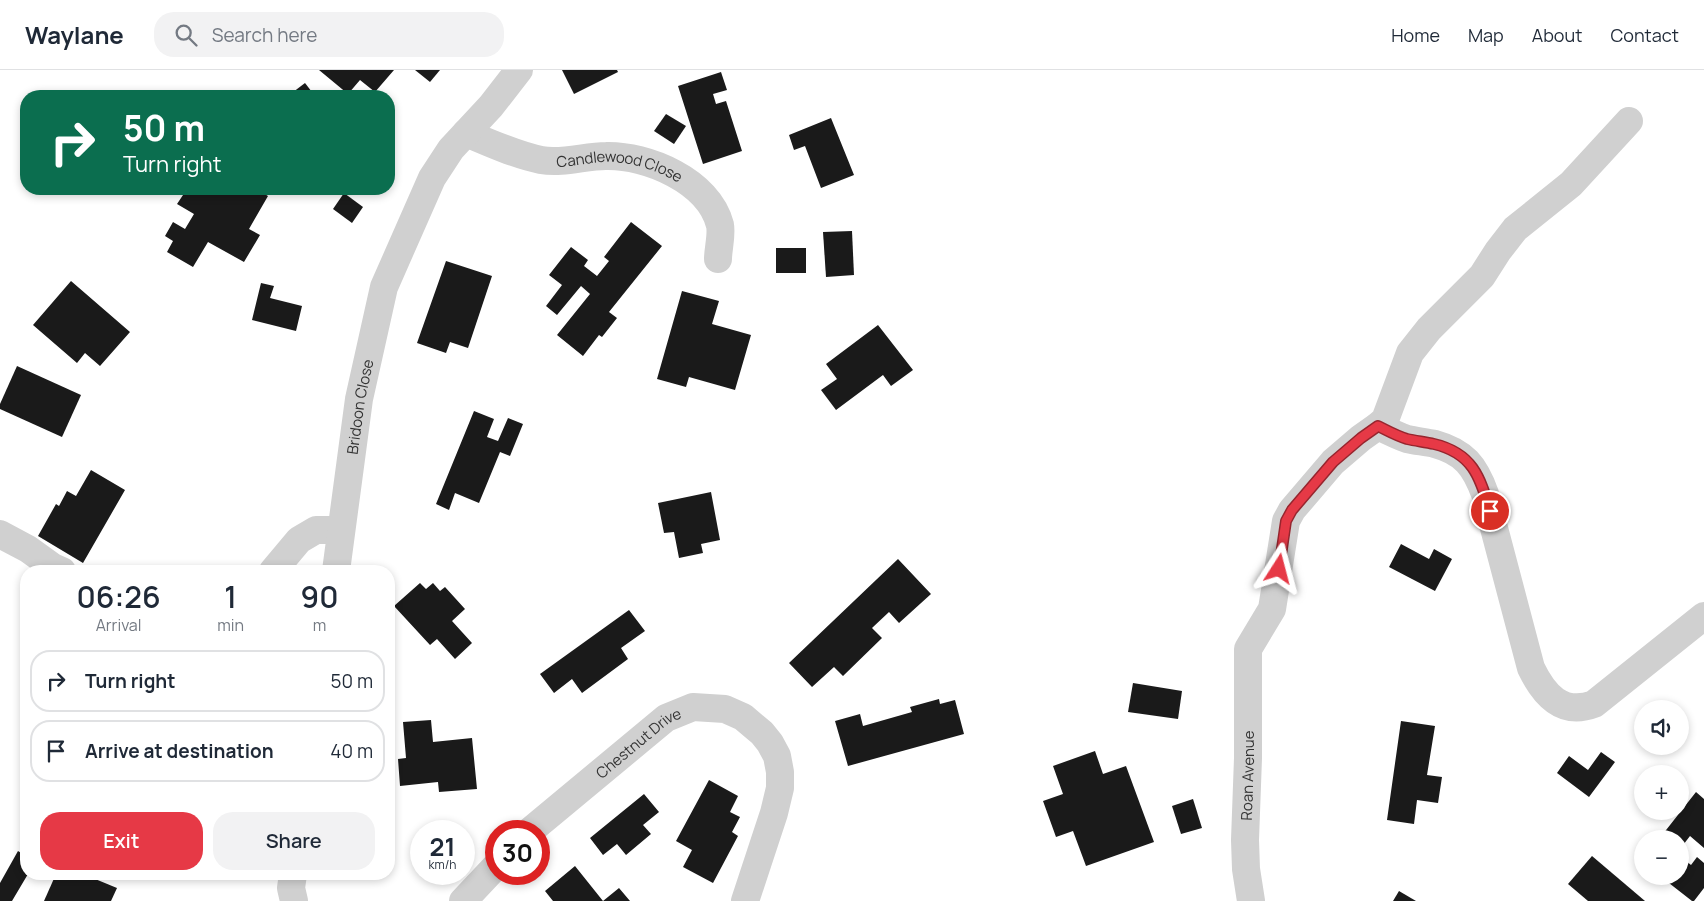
<!DOCTYPE html>
<meta charset="utf-8">
<style>
body{margin:0;font-family:Manrope,sans-serif;background:#f2f2f3;color:#1f2937;height:100vh;display:flex;flex-direction:column;font-size:19px;white-space:nowrap}
*{box-sizing:border-box;margin:0}
p{font-size:16px;color:#747a83}
.icon{flex:none;width:28px;height:28px;fill:none;stroke:currentColor;stroke-width:2;stroke-linecap:round;stroke-linejoin:round}
.map{position:relative;flex:1;overflow:hidden}
.drawer{position:absolute;left:20px;top:495px;width:375px;height:315px;display:flex;flex-direction:column;background:#fff;border-radius:20px;box-shadow:0 2px 8px #0003}
.drawer>*{flex:none}
.hud{position:absolute;left:20px;top:20px;width:375px;height:105px;border-radius:20px;box-shadow:0 2px 8px #0003;background:#0b6e4f;color:#fff;overflow:hidden}
.tools{position:absolute;left:1634px;top:630px;display:grid;gap:10px}
.tools a{display:grid;place-items:center;width:55px;height:55px;border-radius:50%;background:#fff;box-shadow:0 2px 8px #0003;font-size:25px}
.speed{position:absolute;left:410px;top:750px;display:flex;gap:10px;font-size:25px;font-weight:700;text-align:center}
.speed>*{display:grid;place-content:center;width:65px;height:65px;border-radius:50%;background:#fff;box-shadow:0 2px 8px #0003;line-height:1}
.speed small{font-size:12px;font-weight:400}
.speed .limit{border:8px solid #d22;background:#fff;color:#111}
.pin{position:absolute;display:grid;place-items:center;width:42px;height:42px;color:#fff;margin:-21px;border:2px solid #fff;border-radius:50%;box-shadow:0 1px 5px #0007}
.me{position:absolute;width:55px;margin:-28px;rotate:9deg;stroke-linejoin:round;filter:drop-shadow(0 0 4px #0008)}
.turn{display:flex;align-items:center;gap:18px;height:105px;padding:0 20px;font-size:22px}
.turn .icon{width:65px;height:65px;stroke-width:2.5}
.turn b{display:block;font-size:35px;line-height:42px}
.eta{display:flex;justify-content:space-evenly;align-items:center;height:85px;text-align:center}
.eta b{font-size:30px;font-weight:600;line-height:35px}
.button{display:flex;gap:10px;margin-top:auto;padding:10px 20px}
.button a{flex:1;height:58px;border-radius:20px;background:#e63946;color:#fff;font-size:20px;font-weight:600;line-height:58px;text-align:center}
.button a+a{background:#f2f2f3;color:#1f2937}
ul{padding:0;list-style:none}
li{display:flex;align-items:center;gap:15px;height:62px;margin:0 10px 8px;padding:0 10px;border:2px solid #e0e1e3;border-radius:20px}
li div{flex:1}
li b{display:block;font-size:19px}
li em{font-style:normal}
header{display:flex;align-items:center;gap:30px;box-sizing:border-box;height:70px;padding:0 25px;background:#fff;border-bottom:1px solid #e0e1e3}
header strong{font-size:24px}
nav{display:flex;gap:28px;margin-inline-start:auto;font-size:18px}
.search{width:350px;height:45px;background:#f2f2f3;display:flex;align-items:center;gap:12px;box-sizing:border-box;padding:0 18px;border-radius:20px;color:#747a83;font-size:19px}
.map>svg:first-child{display:block}
</style>
<header>
<strong>Waylane</strong>
<div class="search"><svg class="icon" aria-label="search" viewBox="0 0 24 24"><circle cx="10" cy="10" r="6"/><path d="M15 15l6 6"/></svg>Search here</div>
<nav><a>Home</a><a>Map</a><a>About</a><a>Contact</a></nav>
</header>
<div class="map">
<svg width="1704" height="831" viewBox="0 0 1704 831">
<rect width="100%" height="100%" fill="#fff"/>
<g fill="#1a1a1a">
<polygon points="319,0 394,0 375,22 360,10 348,24"/>
<polygon points="415,0 440,0 430,12"/>
<polygon points="562,0 617,0 618,2 574,24"/>
<polygon points="721,2 727,20 713,24 716,34 726,31 742,81 703,94 678,16"/>
<polygon points="305,13 315,26 288,26"/>
<polygon points="666,44 686,56 674,74 654,61"/>
<polygon points="831,48 854,105 821,118 805,76 794,80 789,65"/>
<polygon points="187,119 226,119 229,121 231,119 256,119 268,126 249,159 260,165 244,192 208,172 193,197 167,182 173,171 165,166 173,152 185,159 194,144 177,134"/>
<polygon points="344,123 363,137 352,153 333,139"/>
<polygon points="631,152 662,176 609,242 617,248 602,267 599,265 583,286 557,265 590,224 581,216 557,245 546,236 562,215 549,205 571,177 588,190 584,196 597,206 609,191 604,187"/>
<polygon points="852,161 854,205 826,207 823,162"/>
<rect x="776" y="178" width="30" height="25"/>
<polygon points="446,191 492,206 468,278 450,272 446,283 417,273"/>
<polygon points="71,211 130,262 100,296 85,283 77,293 33,255"/>
<polygon points="261,213 274,216 270,228 302,236 296,261 252,250"/>
<polygon points="682,221 719,231 712,254 751,265 735,320 689,307 686,317 657,309"/>
<polygon points="878,255 913,300 891,316 883,305 836,340 821,320 837,309 826,294"/>
<polygon points="17,296 81,325 62,367 0,339 0,334"/>
<polygon points="474,341 494,349 487,367 498,371 508,348 523,354 510,386 500,382 479,433 455,423 449,440 436,434"/>
<polygon points="91,400 125,420 83,493 38,466 56,434 59,436 67,421 76,426"/>
<polygon points="711,422 720,470 701,474 703,483 679,488 674,462 664,463 658,433"/>
<polygon points="1401,474 1429,489 1434,479 1452,489 1435,521 1389,497"/>
<polygon points="898,489 931,524 899,553 889,542 872,558 882,568 843,606 834,597 812,617 789,593"/>
<polygon points="420,513 426,519 433,513 440,521 445,517 465,539 452,551 472,573 455,589 437,569 430,575 394,536"/>
<polygon points="629,540 645,561 621,578 628,589 582,623 572,609 554,623 540,604"/>
<polygon points="1133,613 1182,621 1178,649 1128,642"/>
<polygon points="939,629 940,634 955,630 964,664 848,696 835,651 860,644 863,656 912,642 910,637"/>
<polygon points="431,650 433,672 472,668 477,719 439,722 438,712 400,716 398,689 406,688 403,652"/>
<polygon points="1401,651 1435,656 1427,705 1442,707 1438,733 1417,730 1414,754 1387,750"/>
<polygon points="1095,681 1103,704 1126,696 1154,772 1086,796 1073,761 1056,767 1043,731 1063,724 1053,696"/>
<polygon points="1601,682 1615,692 1589,727 1557,703 1569,686 1588,700"/>
<polygon points="709,710 738,726 730,742 740,747 732,762 738,766 713,813 683,797 692,780 676,771"/>
<polygon points="1696,722 1704,729 1704,778 1690,766 1680,779 1680,769 1659,769"/>
<polygon points="644,724 659,742 643,755 651,764 626,785 617,774 603,785 590,768"/>
<polygon points="1193,729 1202,758 1181,764 1172,736"/>
<polygon points="18,781 26,786 26,804 28,804 12,831 0,831 0,813"/>
<polygon points="1592,786 1645,831 1588,831 1568,814"/>
<polygon points="1680,786 1691,795 1697,787 1704,793 1704,818 1694,831 1692,831 1660,806 1680,806"/>
<polygon points="575,796 603,831 619,818 630,831 553,831 545,821"/>
<polygon points="56,804 83,804 117,818 111,831 44,831"/>
<polygon points="1399,821 1416,831 1393,831"/>
</g>
<g fill="none" stroke-linecap="round" stroke-linejoin="round">
<g stroke="#d0d0d0" stroke-width="28">
<path id="s1" d="M466,63C490,73 516,85 541,90C563,94 585,86 606,86C647,85 709,111 720,155C722,165 718,179 718,189"/>
<path d="M1378,356C1388,361 1398,366 1407,369C1416,371 1426,372 1435,374C1464,382 1475,396 1485,424L1531,598C1544,625 1562,646 1594,634L1704,546"/>
<polyline points="0,464 28,479 53,497 62,501"/>
<polyline points="273,501 299,470 316,460 341,460"/>
<path id="s2" d="M336,501L359,329L384,217L432,108L451,79L491,36L519,0"/>
<path id="s3" d="M530,761L666,648L693,637L725,639L743,647L762,663L770,673L777,686L780,702V718L774,743L745,831"/>
<polyline points="293,804 291,818 294,831"/>
<polyline points="463,831 496,796"/>
<path id="s4" d="M1251,831L1246,799L1245,770L1248,688V579L1272,539L1286,451L1292,440L1333,392L1361,368L1378,356L1385,350L1410,283L1429,259L1482,206L1498,181L1515,159L1571,114L1629,51"/>
</g>
</g>
<g fill="none" stroke-linecap="round" stroke-linejoin="round">
<defs>
<path id="route" d="M1279,499L1286,451L1292,440L1333,392L1361,368L1378,356C1388,361 1397,366 1407,369C1416,371 1425,372 1434,374C1472,383 1480,406 1490,441"/>
</defs>
<use href="#route" stroke="#96252e" stroke-width="12"/>
<use href="#route" stroke="#e63946" stroke-width="9"/>
</g>
<g text-anchor="middle" dominant-baseline="central" stroke-width="5" stroke-linejoin="round" paint-order="stroke">
<g font-size="15" fill="#333" stroke="#fff">
<text stroke="none"><textPath href="#s1" startOffset="160">Candlewood Close</textPath></text>
<text stroke="none"><textPath href="#s2" startOffset="166">Bridoon Close</textPath></text>
<text stroke="none"><textPath href="#s3" startOffset="140">Chestnut Drive</textPath></text>
<text stroke="none"><textPath href="#s4" startOffset="126">Roan Avenue</textPath></text>
</g>
</g>
</svg>
<div class="tools">
<a><svg class="icon" aria-label="sound" viewBox="0 0 24 24"><path d="M4 9h4l5-4v14l-5-4H4zM17 9q2 3 0 6"/></svg></a>
<a>+</a>
<a>−</a>
</div>
<div class="speed"><div>21<small>km/h</small></div><div class="limit">30</div></div>
<div class="pin" style="left:1490px;top:441px;background:#d93025"><svg class="icon" aria-label="arrive" viewBox="0 0 24 24"><path d="M6 21V4h12l-3 4 3 4H6"/></svg></div>
<svg class="me" style="left:1279px;top:499px" viewBox="-20 -20 40 40"><path d="M0-17L14 15 0 8-14 15z" fill="#e63946" stroke="#fff" stroke-width="4"/></svg>
<div class="hud">
<div class="turn"><svg class="icon" aria-label="right" viewBox="0 0 24 24"><path d="M7 20v-9h11M14 6l5 5-5 5"/></svg><div><b>50 m</b>Turn right</div></div>
</div>
<section class="drawer">
<div class="eta">
<div><b>06:26</b><p>Arrival</p></div>
<div><b>1</b><p>min</p></div>
<div><b>90</b><p>m</p></div>
</div>
<ul>
<li><svg class="icon" aria-label="right" viewBox="0 0 24 24"><path d="M7 20v-9h11M14 6l5 5-5 5"/></svg><div><b>Turn right</b></div><em>50 m</em></li>
<li><svg class="icon" aria-label="arrive" viewBox="0 0 24 24"><path d="M6 21V4h12l-3 4 3 4H6"/></svg><div><b>Arrive at destination</b></div><em>40 m</em></li>
</ul>
<div class="button"><a>Exit</a><a>Share</a></div>
</section>
</div>
